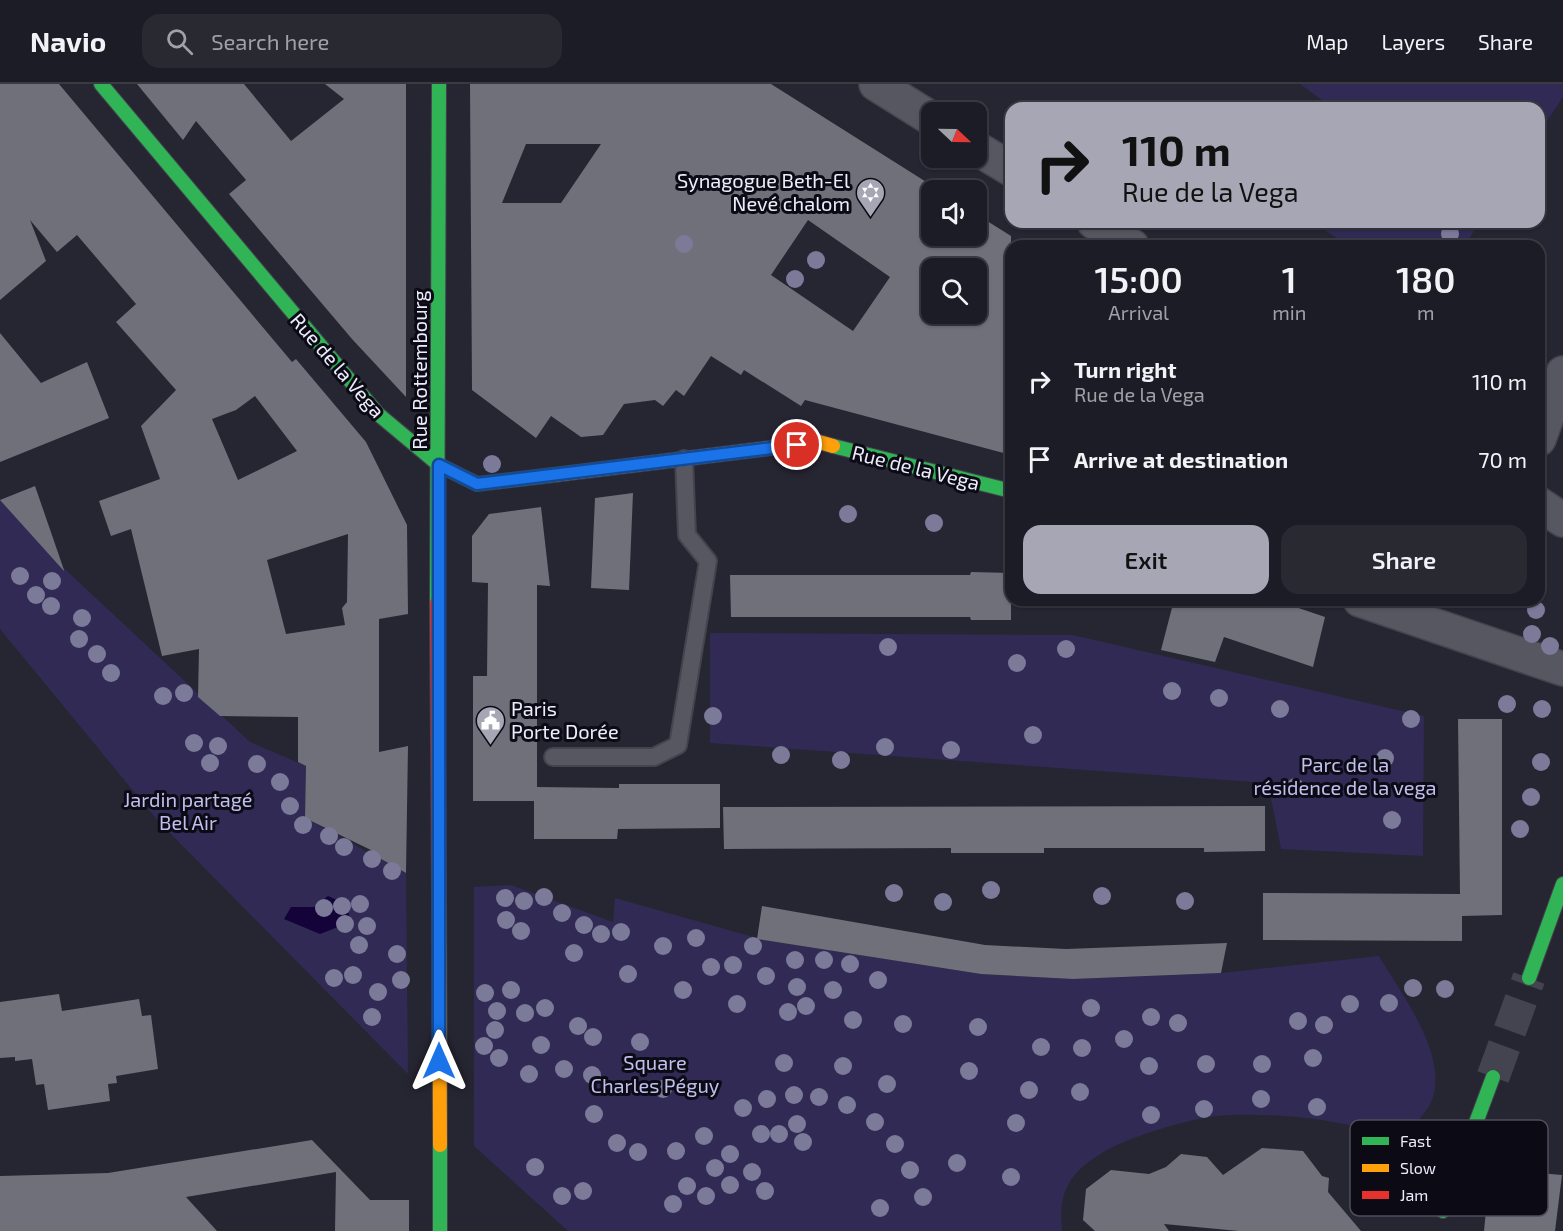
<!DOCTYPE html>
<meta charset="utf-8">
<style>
body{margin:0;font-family:"Exo 2",sans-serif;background:#292932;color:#f1f3f6;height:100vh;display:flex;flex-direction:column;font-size:22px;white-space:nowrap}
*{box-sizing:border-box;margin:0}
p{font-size:20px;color:#a0a1a7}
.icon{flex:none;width:33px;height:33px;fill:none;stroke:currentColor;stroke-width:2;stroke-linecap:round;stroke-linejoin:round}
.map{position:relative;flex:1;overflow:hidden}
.panel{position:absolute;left:1005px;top:156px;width:540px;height:366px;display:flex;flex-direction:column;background:#1c1c26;border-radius:18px;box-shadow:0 2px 4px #0004,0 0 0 2px #3a3a43}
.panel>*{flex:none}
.banner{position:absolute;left:1005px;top:18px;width:540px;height:126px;border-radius:18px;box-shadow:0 2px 4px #0004,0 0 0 2px #3a3a43;background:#a7a6b5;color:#111;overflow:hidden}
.needle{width:39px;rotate:112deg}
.tools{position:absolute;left:921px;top:18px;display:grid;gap:12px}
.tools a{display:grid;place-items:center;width:66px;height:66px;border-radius:12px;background:#1c1c26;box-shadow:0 2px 4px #0004,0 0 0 2px #3a3a43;font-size:30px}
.pin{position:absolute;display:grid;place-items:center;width:51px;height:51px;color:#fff;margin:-26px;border:3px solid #fff;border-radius:50%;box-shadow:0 2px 6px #0007}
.me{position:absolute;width:66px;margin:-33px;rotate:0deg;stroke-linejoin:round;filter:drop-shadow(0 0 4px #0008)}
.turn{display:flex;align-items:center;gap:21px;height:126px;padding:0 18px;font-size:27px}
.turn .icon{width:78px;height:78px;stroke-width:2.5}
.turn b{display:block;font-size:42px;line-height:51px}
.eta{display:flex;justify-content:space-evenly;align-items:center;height:102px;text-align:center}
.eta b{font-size:36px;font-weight:600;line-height:42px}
.action{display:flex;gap:12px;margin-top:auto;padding:12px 18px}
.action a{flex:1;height:69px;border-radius:18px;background:#a7a6b5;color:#111;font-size:24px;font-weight:600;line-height:69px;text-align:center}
.action a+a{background:#292932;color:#f1f3f6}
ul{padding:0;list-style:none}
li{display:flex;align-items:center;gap:18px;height:78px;padding:0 18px}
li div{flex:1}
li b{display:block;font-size:22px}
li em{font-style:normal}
header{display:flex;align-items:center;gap:36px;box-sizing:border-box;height:84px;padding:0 30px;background:#1c1c26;border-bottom:2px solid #3a3a43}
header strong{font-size:28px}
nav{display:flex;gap:33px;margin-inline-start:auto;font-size:21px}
.search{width:420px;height:54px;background:#292932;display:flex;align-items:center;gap:15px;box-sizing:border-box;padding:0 21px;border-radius:18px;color:#a0a1a7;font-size:22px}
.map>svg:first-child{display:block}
</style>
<header>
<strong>Navio</strong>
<div class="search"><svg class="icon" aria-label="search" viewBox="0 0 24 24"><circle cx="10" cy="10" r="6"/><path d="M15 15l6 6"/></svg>Search here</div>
<nav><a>Map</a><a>Layers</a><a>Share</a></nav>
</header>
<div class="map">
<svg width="1563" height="1147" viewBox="0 0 1563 1147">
<rect width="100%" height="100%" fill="#262532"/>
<g fill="#302a55">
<polygon points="1300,0 1563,0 1563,13 1539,49 1539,24 1333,24"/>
<polygon points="1325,138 1480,138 1464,162 1363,162 1359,159 1350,162 1321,144"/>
<polygon points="0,415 52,473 250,658 306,682 305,734 406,789 408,990 158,737 0,545"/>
<polygon points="710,549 1073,551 1424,632 1423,772 1281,765 1268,699 710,659"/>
<path d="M511,801L613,838L615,814L764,856L981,890L1073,895L1221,889L1379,872C1403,913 1462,988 1422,1032C1414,1042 1400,1050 1386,1049C1381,1049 1374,1046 1369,1045C1345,1040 1321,1035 1297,1033C1275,1031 1231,1029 1210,1033C1180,1038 1128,1053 1102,1069C1069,1089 1058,1108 1062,1147H568L474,1062V803Z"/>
</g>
<polygon fill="#140339" points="328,812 346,820 351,838 320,850 284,835 291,823 314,823"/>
<g fill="#70707b" fill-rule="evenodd">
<path d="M0,0H59L292,278L296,275L366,358L407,441L408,530L379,535V668L408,662L406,789L374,771L375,768L305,734L306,682L298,678V633L220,632L198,613L199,565L162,572L131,445L111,452L99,417L160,395L141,342L176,306L116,238L136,220L77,151L57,168L30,136L46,177L0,216ZM255,312L297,367L238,396L212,335L236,326ZM348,450L347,518L342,524L345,541L286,550L267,476Z"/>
<polygon points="137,0 244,0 291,57 344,15 325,0 406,0 406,313 352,255 229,110 246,96 196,37 183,56"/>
<path d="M470,0H771L939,106H932V152H976V130L1011,152V371L805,316L801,322L744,286L741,291L711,272L684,312L676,306L663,322L655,316L624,320L603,351L581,353L551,332L536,354L472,306ZM526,60H601L561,119H502ZM808,136L890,193L853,247L771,191ZM932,184H976V230H932Z"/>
<polygon points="0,249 41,299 87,278 109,334 0,378"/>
<polygon points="35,402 64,486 64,487 0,416"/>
<polygon points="633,409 629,506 591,504 595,414"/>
<polygon points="541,423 550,502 537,501 537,703 619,704 619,700 720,700 720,744 618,745 617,755 534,755 534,717 473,717 473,592 487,592 488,499 472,498 472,452 489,430"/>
<polygon points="971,488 1011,489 1011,536 971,536 970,533 731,533 730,491 970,491"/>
<polygon points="1174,516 1275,516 1325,533 1313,583 1224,553 1215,578 1161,566"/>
<polygon points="1458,635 1502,635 1502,831 1462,832 1462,857 1263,856 1263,809 1460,810"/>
<polygon points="1265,722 1265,767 1204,768 1204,764 1044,764 1044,769 951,769 951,764 724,765 723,723"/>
<polygon points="762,822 985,861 1066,865 1227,859 1221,889 1073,895 981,890 757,855"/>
<polygon points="59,910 62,927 139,915 142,932 151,931 158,985 116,992 117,999 108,1000 110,1017 48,1026 44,1000 36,1001 32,975 15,977 15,973 0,974 0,918"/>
<polygon points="312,1056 370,1116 409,1116 409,1147 335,1147 336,1088 186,1113 217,1147 0,1147 0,1092 108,1089"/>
<polygon points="1262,1064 1303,1067 1322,1092 1329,1094 1328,1108 1361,1147 1239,1147 1164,1140 1169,1147 1095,1147 1083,1136 1086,1105 1111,1086 1149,1090 1166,1083 1181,1070 1207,1073 1223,1091"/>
<polygon points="1504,1086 1562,1091 1555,1147 1484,1147 1487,1117 1503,1098"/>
</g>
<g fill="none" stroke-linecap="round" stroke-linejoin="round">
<polyline stroke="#444350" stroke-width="33" stroke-dasharray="33 16" stroke-linecap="butt" points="1493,993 1529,894"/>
<defs>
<polyline id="lane" points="553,673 654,673 678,661 708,477 687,451 684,375"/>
<g id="street">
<polyline points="876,0 932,35"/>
<polyline points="976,64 1011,85"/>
<polyline points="1094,138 1132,162"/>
<polyline points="1539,355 1563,289"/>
<polyline points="1539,420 1563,436"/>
<polyline points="1360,516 1563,585"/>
</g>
<g id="fast">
<polyline points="101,0 378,330 439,381 477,400 553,391"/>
<polyline points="833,362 1011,407"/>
<polyline points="437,519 439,0"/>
<polyline points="1529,894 1563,800"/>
<polyline points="440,1061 440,1147"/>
<polyline points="1443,1127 1493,993"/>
</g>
<g id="slow">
<polyline points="553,391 819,358 833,362"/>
<polyline points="439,810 440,1061"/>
</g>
<polyline id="jam" points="437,519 439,810"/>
</defs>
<use href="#lane" stroke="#44434e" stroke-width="20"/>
<use href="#street" stroke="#44434e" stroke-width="36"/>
<use href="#fast" stroke="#44434e" stroke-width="16"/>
<use href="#slow" stroke="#44434e" stroke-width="16"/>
<use href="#jam" stroke="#44434e" stroke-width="16"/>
<use href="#lane" stroke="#575761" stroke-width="16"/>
<use href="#street" stroke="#575761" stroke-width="33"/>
<use href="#fast" stroke="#30b455" stroke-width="14"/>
<use href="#slow" stroke="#ff9f0a" stroke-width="14"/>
<use href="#jam" stroke="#e5322d" stroke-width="14"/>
</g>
<g fill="#7b7a99">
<circle cx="1450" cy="150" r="9"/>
<circle cx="684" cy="160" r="9"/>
<circle cx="816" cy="176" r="9"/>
<circle cx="795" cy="195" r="9"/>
<circle cx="492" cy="380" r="9"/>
<circle cx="848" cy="430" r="9"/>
<circle cx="934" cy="439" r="9"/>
<circle cx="20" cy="492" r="9"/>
<circle cx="52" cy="497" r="9"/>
<circle cx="36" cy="511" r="9"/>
<circle cx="51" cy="522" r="9"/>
<circle cx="1536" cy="526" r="9"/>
<circle cx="82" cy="534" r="9"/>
<circle cx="1532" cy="550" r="9"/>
<circle cx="79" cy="555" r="9"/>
<circle cx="1550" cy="562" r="9"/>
<circle cx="888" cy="563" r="9"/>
<circle cx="1066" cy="565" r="9"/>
<circle cx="97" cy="570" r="9"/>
<circle cx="1017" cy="579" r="9"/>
<circle cx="111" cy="589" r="9"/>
<circle cx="1172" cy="607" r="9"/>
<circle cx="184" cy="609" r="9"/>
<circle cx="163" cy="612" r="9"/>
<circle cx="1219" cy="614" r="9"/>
<circle cx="1507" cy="620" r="9"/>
<circle cx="1280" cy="625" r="9"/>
<circle cx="1542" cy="625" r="9"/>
<circle cx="713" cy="632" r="9"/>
<circle cx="1411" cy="635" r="9"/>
<circle cx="1033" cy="651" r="9"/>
<circle cx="194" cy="659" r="9"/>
<circle cx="218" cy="662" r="9"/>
<circle cx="885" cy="663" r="9"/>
<circle cx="951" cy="666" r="9"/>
<circle cx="781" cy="671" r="9"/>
<circle cx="1385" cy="674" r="9"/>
<circle cx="841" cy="676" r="9"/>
<circle cx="1541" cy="678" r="9"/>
<circle cx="210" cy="679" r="9"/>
<circle cx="257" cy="680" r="9"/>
<circle cx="280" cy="698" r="9"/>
<circle cx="1295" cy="703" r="9"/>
<circle cx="1531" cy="713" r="9"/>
<circle cx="290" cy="722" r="9"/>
<circle cx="1392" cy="736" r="9"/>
<circle cx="303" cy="741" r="9"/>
<circle cx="1520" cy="745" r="9"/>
<circle cx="329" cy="752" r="9"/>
<circle cx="344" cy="763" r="9"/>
<circle cx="372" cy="775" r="9"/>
<circle cx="392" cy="787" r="9"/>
<circle cx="991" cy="806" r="9"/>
<circle cx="894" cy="809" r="9"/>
<circle cx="1102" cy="812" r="9"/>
<circle cx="544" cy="813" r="9"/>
<circle cx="505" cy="814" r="9"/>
<circle cx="524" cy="817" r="9"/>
<circle cx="1185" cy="817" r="9"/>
<circle cx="943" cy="818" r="9"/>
<circle cx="360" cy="820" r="9"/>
<circle cx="342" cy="822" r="9"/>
<circle cx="324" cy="824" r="9"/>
<circle cx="562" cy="829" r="9"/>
<circle cx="506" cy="836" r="9"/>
<circle cx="345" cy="840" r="9"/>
<circle cx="584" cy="841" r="9"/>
<circle cx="367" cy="842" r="9"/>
<circle cx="521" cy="847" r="9"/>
<circle cx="621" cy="848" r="9"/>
<circle cx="601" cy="850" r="9"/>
<circle cx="696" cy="854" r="9"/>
<circle cx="359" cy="861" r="9"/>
<circle cx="663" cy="862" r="9"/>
<circle cx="753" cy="862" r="9"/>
<circle cx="574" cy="869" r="9"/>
<circle cx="397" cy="870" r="9"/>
<circle cx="795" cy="876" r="9"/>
<circle cx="824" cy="876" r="9"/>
<circle cx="850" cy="880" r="9"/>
<circle cx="733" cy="881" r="9"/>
<circle cx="711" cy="883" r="9"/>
<circle cx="628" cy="890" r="9"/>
<circle cx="353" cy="891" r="9"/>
<circle cx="766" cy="892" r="9"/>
<circle cx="334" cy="894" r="9"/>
<circle cx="401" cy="896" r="9"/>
<circle cx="878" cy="896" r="9"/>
<circle cx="797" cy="903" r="9"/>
<circle cx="1413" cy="904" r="9"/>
<circle cx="1445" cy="905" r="9"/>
<circle cx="511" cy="906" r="9"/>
<circle cx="683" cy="906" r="9"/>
<circle cx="833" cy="906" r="9"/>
<circle cx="378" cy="908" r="9"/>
<circle cx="485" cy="909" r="9"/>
<circle cx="1389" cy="919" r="9"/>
<circle cx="737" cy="920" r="9"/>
<circle cx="1350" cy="920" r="9"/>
<circle cx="806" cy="922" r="9"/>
<circle cx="545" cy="924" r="9"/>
<circle cx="1091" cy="924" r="9"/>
<circle cx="497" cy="927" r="9"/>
<circle cx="788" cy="928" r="9"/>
<circle cx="525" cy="929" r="9"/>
<circle cx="372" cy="933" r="9"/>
<circle cx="1151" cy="933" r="9"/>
<circle cx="853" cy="936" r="9"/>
<circle cx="1298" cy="937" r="9"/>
<circle cx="1178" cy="939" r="9"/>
<circle cx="903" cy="940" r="9"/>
<circle cx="1324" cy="941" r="9"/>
<circle cx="578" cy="942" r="9"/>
<circle cx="978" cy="943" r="9"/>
<circle cx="495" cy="946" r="9"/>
<circle cx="593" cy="953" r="9"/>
<circle cx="1124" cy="955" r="9"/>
<circle cx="640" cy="958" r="9"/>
<circle cx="541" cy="961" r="9"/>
<circle cx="484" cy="962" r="9"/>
<circle cx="1041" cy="963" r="9"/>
<circle cx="1082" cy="964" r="9"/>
<circle cx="499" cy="974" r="9"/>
<circle cx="1313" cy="974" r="9"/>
<circle cx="784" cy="979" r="9"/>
<circle cx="1206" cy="980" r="9"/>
<circle cx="1262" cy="980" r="9"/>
<circle cx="843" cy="982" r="9"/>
<circle cx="1149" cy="982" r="9"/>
<circle cx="564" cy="985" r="9"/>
<circle cx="969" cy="987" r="9"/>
<circle cx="529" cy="990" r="9"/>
<circle cx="592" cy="991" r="9"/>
<circle cx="887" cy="1000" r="9"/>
<circle cx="663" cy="1005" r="9"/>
<circle cx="1029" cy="1006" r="9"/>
<circle cx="1080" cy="1008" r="9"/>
<circle cx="794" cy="1011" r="9"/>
<circle cx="819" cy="1013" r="9"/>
<circle cx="767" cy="1015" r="9"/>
<circle cx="1261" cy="1015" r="9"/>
<circle cx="847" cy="1021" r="9"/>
<circle cx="1317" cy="1023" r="9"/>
<circle cx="743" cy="1024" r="9"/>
<circle cx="1204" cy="1025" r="9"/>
<circle cx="594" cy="1030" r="9"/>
<circle cx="1151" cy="1031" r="9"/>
<circle cx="875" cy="1038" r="9"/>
<circle cx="1016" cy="1039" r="9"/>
<circle cx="797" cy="1040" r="9"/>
<circle cx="761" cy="1050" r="9"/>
<circle cx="779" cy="1050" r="9"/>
<circle cx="704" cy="1052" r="9"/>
<circle cx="803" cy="1058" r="9"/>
<circle cx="617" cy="1059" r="9"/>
<circle cx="895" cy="1060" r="9"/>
<circle cx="676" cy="1067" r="9"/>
<circle cx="638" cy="1068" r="9"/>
<circle cx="730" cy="1070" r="9"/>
<circle cx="957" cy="1079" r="9"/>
<circle cx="535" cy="1083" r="9"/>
<circle cx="715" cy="1084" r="9"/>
<circle cx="910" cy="1086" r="9"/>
<circle cx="752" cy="1088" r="9"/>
<circle cx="1011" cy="1093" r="9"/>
<circle cx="730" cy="1101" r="9"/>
<circle cx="687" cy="1102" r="9"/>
<circle cx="583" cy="1107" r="9"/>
<circle cx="765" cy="1107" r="9"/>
<circle cx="562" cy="1112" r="9"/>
<circle cx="706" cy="1112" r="9"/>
<circle cx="923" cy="1113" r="9"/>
<circle cx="673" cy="1120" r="9"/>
<circle cx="880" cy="1124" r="9"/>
</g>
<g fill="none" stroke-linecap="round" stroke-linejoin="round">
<defs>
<polyline id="route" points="439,977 439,381 477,400 797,361"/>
</defs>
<use href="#route" stroke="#114b97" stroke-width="15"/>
<use href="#route" stroke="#1a73e8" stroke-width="10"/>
</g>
<defs>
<symbol id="synagogue-pin" viewBox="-11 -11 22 30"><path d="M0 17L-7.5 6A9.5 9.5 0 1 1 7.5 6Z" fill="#a7a6b5" stroke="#0c0b15"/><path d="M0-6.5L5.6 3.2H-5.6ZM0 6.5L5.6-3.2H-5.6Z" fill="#fff"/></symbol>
<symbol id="civic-pin" viewBox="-11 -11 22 30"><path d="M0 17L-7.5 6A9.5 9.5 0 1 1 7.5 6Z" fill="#a7a6b5" stroke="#0c0b15"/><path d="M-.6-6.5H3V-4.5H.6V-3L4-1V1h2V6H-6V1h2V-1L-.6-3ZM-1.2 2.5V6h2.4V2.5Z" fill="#fff"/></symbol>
</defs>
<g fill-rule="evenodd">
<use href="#synagogue-pin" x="854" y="92" width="33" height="45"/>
<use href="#civic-pin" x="474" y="620" width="33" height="45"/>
</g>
<g text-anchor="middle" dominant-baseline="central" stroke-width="6" stroke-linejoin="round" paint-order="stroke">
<g font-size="20" fill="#ececfc" stroke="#0c0b15" text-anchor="end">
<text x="850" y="96">Synagogue Beth-El<tspan x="850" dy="23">Nevé chalom</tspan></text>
<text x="511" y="624" text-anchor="start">Paris<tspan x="511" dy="23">Porte Dorée</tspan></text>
</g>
<g font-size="20" fill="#ececfc" stroke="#0c0b15">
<text transform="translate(338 281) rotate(49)">Rue de la Vega</text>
<text transform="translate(419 286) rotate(-90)">Rue Rottembourg</text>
<text transform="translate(916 383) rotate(14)">Rue de la Vega</text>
</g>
<g font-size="20" fill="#c1bfed" stroke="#0c0b15">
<text x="1345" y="680">Parc de la<tspan x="1345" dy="23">résidence de la vega</tspan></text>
<text x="188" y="715">Jardin partagé<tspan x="188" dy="23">Bel Air</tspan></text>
<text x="655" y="978">Square<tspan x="655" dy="23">Charles Péguy</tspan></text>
</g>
</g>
<rect x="1350" y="1036" width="198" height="96" rx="9" fill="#0c0b15" stroke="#4f4e5a" stroke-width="1.5"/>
<rect x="1362" y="1053" width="27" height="8" fill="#30b455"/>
<rect x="1362" y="1080" width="27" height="8" fill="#ff9f0a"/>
<rect x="1362" y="1107" width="27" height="8" fill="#e5322d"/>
<g font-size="16" fill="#ececfc">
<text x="1400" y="1063">Fast</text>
<text x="1400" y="1090">Slow</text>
<text x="1400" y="1117">Jam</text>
</g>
</svg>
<div class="tools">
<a><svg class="needle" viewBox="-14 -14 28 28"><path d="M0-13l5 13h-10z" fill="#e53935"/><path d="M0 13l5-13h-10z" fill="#a0a1a7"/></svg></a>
<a><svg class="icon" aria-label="sound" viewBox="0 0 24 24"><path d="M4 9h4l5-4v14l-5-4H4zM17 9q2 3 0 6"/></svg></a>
<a><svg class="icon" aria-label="search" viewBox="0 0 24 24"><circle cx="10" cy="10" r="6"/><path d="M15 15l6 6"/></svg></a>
</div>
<div class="pin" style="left:797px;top:361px;background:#d93025"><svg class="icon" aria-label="arrive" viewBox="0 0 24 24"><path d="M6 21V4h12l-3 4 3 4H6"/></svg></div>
<svg class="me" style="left:439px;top:977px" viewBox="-20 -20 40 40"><path d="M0-17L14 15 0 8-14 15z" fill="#1a73e8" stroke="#fff" stroke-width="4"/></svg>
<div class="banner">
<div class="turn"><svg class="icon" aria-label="right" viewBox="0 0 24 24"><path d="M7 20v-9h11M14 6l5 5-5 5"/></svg><div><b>110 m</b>Rue de la Vega</div></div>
</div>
<section class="panel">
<div class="eta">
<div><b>15:00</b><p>Arrival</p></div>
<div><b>1</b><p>min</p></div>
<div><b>180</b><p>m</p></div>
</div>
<ul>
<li><svg class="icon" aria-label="right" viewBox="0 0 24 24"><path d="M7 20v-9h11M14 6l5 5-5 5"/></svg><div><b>Turn right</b><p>Rue de la Vega</p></div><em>110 m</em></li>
<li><svg class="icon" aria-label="arrive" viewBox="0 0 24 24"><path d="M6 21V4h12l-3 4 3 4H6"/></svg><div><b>Arrive at destination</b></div><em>70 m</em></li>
</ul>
<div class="action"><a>Exit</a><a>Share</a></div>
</section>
</div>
